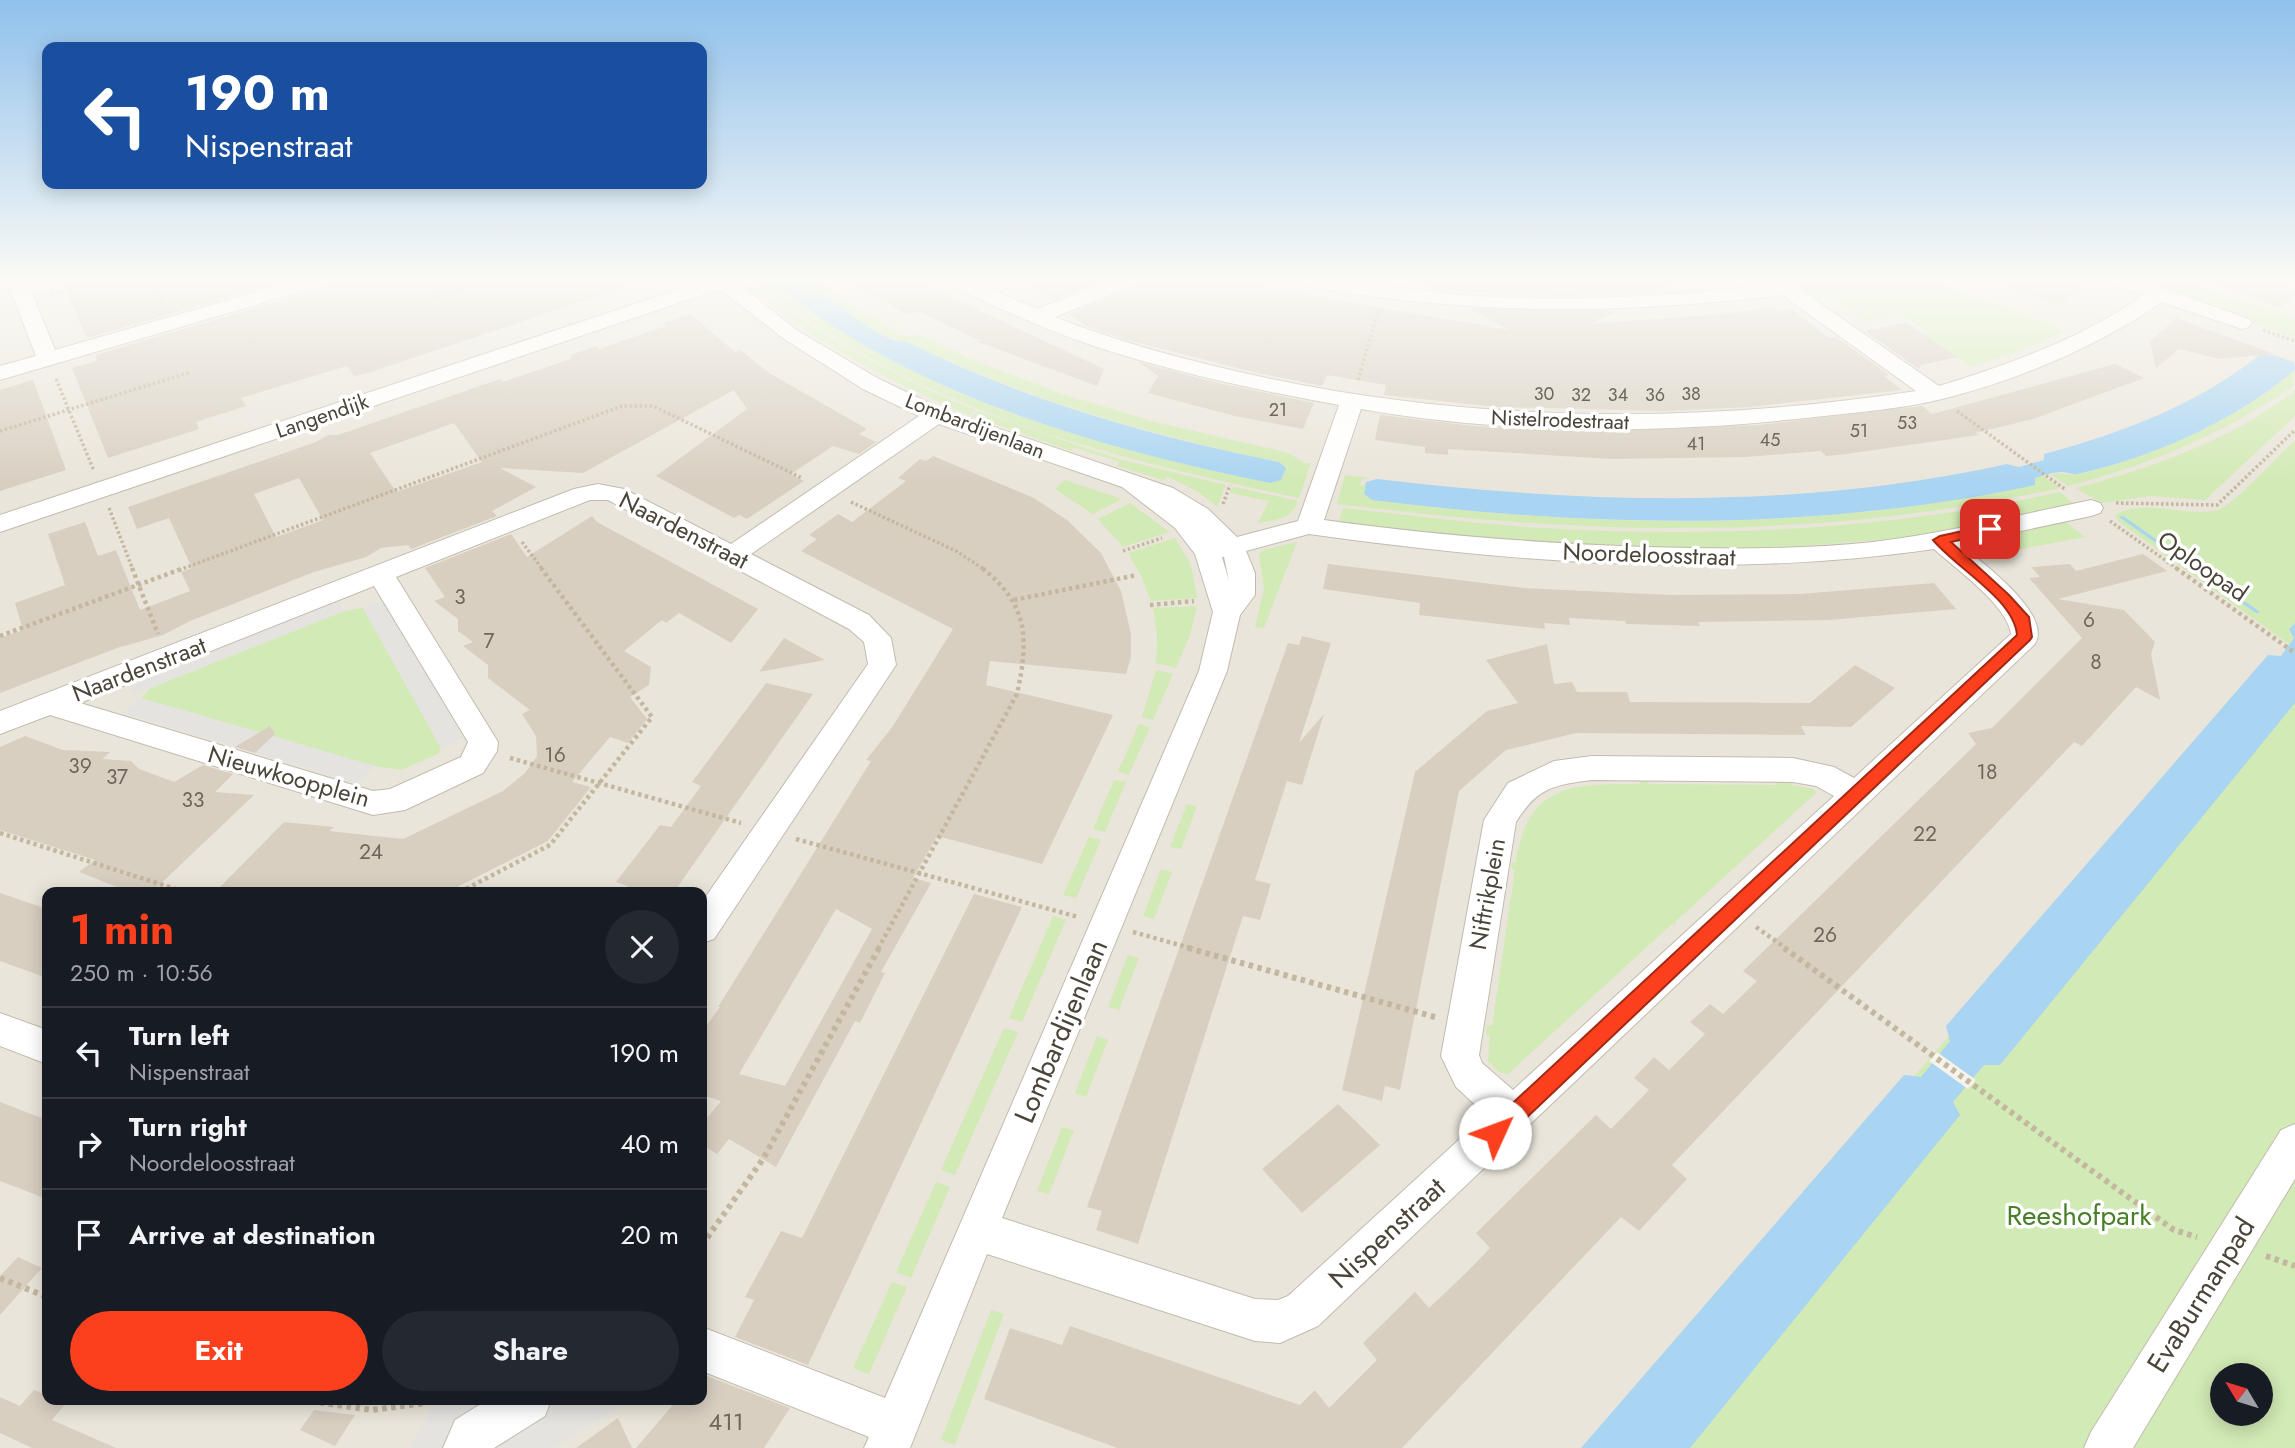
<!DOCTYPE html>
<meta charset="utf-8">
<style>
body{margin:0;font-family:Jost,sans-serif;background:#242831;color:#f1f3f6;height:100vh;display:flex;flex-direction:column;font-size:26px;white-space:nowrap}
*{box-sizing:border-box;margin:0}
p{font-size:23px;color:#9ea1a6}
.icon{flex:none;width:38px;height:38px;fill:none;stroke:currentColor;stroke-width:2;stroke-linecap:round;stroke-linejoin:round}
.map{position:relative;flex:1;overflow:hidden}
.details{position:absolute;left:42px;top:887px;width:665px;height:518px;display:flex;flex-direction:column;background:#171b24;border-radius:14px;box-shadow:0 4px 18px #0003}
.details>*{flex:none}
.hud{position:absolute;left:42px;top:42px;width:665px;height:147px;border-radius:14px;box-shadow:0 4px 18px #0003;background:#1a4fa0;color:#fff;overflow:hidden}
.needle{width:46px;rotate:308deg}
.buttons{position:absolute;left:2210px;top:1363px;display:grid;gap:14px}
.buttons a{display:grid;place-items:center;width:63px;height:63px;border-radius:50%;background:#171b24;box-shadow:0 4px 18px #0003;font-size:35px}
.pin{position:absolute;display:grid;place-items:center;width:60px;height:60px;color:#fff;margin:-30px;border-radius:14px;box-shadow:0 4px 10px #0006}
.me{position:absolute;width:77px;margin:-38px;rotate:47deg;stroke-linejoin:round;filter:drop-shadow(0 0 5px #0008)}
.turn{display:flex;align-items:center;gap:24px;height:147px;padding:0 28px;font-size:32px}
.turn .icon{width:91px;height:91px;stroke-width:2.5}
.turn b{display:block;font-size:49px;line-height:60px}
.round{display:grid;place-items:center;flex:none;width:74px;height:74px;border-radius:37px;background:#242831}
.headline{display:flex;align-items:center;justify-content:space-between;height:119px;padding:0 28px}
h1{font-size:42px;font-weight:700;line-height:52px;color:#fc3f1d}
.cta{display:flex;gap:14px;margin-top:auto;padding:14px 28px}
.cta a{flex:1;height:80px;border-radius:42px;background:#fc3f1d;color:#fff;font-size:28px;font-weight:700;line-height:80px;text-align:center}
.cta a+a{background:#242831;color:#f1f3f6}
ul{padding:0;list-style:none}
li{display:flex;align-items:center;gap:21px;height:91px;padding:0 28px;border-top:2px solid #363941}
li div{flex:1}
li b{display:block;font-size:26px}
li em{font-style:normal}
.map>svg:first-child{display:block}
</style>
<div class="map">
<svg width="2295" height="1448" viewBox="0 0 2295 1448">
<rect width="100%" height="100%" fill="#f6f3ec"/>
<path fill="#eae5da" fill-rule="evenodd" d="M0,281H2295V1448H0ZM47,892H702V1400H47ZM2222,1376H2261V1414H2222Z"/>
<g fill="#d2eab5" fill-rule="evenodd">
<path d="M767,281H789L782,283L780,287C917,399 1100,447 1270,483L1281,480L1285,470L1279,462C1150,435 1026,400 908,342C881,342 825,298 802,281H821L856,308L905,336L920,335L973,360L1063,394L1155,422L1289,453L1304,463H1311L1299,498C1150,466 998,431 864,355C829,335 795,312 762,288Z"/>
<polygon points="1796,281 1934,281 2066,331 2020,351 1972,367 1924,335 1929,333 1900,314 1864,321 1832,298 1819,301 1793,283"/>
<polygon points="2140,281 2184,281 2295,319 2295,338 2220,310 2222,307"/>
<path d="M753,285C823,336 895,377 975,410L969,415L955,409C880,377 810,339 747,286Z"/>
<path d="M2295,370L2293,386C2224,434 2149,465 2068,486L2051,474C2061,472 2069,476 2078,474C2155,455 2233,421 2295,370Z"/>
<path d="M2295,390V416L2205,500L2150,496L2102,503L2076,488C2152,468 2233,439 2295,390Z"/>
<path d="M978,411L1119,459L1226,485L1217,507C1202,493 1186,484 1167,477L1163,480L1117,466L1119,462L1075,448L1071,451L972,416Z"/>
<path d="M2295,440V623L2290,629L2294,637L2290,643L2295,639V1448H1590L2290,645L2119,522L2115,515C2148,497 2185,518 2218,510C2233,506 2281,453 2295,440ZM2222,1376H2261V1414H2222Z"/>
<path d="M1345,475L1368,478L1361,480L1360,486L1367,484L1364,494L1372,500C1592,528 1818,533 2035,484V478L2043,476L2060,488C1811,542 1588,535 1337,504Z"/>
<polygon points="1065,480 1122,499 1093,514 1055,489"/>
<path d="M1233,487H1235L1298,501C1292,520 1275,520 1258,523L1269,501L1230,493Z"/>
<path d="M2060,492L2077,507L1905,538L1775,548L1671,550L1490,541L1339,522L1343,508C1410,515 1476,524 1543,528C1716,538 1890,530 2060,492Z"/>
<polygon points="1130,503 1169,532 1123,547 1098,519"/>
<polygon points="2066,522 2085,537 1980,557 1964,541"/>
<polygon points="1175,538 1191,565 1197,598 1151,601 1141,576 1128,553"/>
<polygon points="1297,542 1264,628 1255,627 1264,589 1259,554 1264,550"/>
<polygon points="1197,606 1190,635 1176,668 1156,663 1157,635 1153,608"/>
<polygon points="363,608 441,748 438,754 401,770 375,766 141,698 151,688 344,611"/>
<polygon points="1156,670 1173,674 1153,720 1142,717"/>
<polygon points="1139,724 1150,727 1129,775 1118,772"/>
<polygon points="1114,780 1126,782 1105,832 1093,829"/>
<path d="M1640,781H1647L1649,784L1776,785L1775,782H1790L1792,785L1814,789L1816,793L1675,922L1676,926L1672,924L1508,1074L1499,1072L1488,1061L1490,1036L1486,1034L1487,1025L1492,1026L1515,870L1511,868L1512,862H1516C1527,783 1573,784 1640,784Z"/>
<polygon points="1187,804 1197,806 1181,849 1170,847"/>
<polygon points="1089,837 1101,840 1076,898 1063,895"/>
<polygon points="1161,869 1172,872 1154,919 1143,916"/>
<polygon points="1053,916 1066,920 1022,1022 1009,1018"/>
<polygon points="1128,955 1139,958 1119,1010 1108,1007"/>
<polygon points="1004,1028 1018,1032 955,1175 941,1170"/>
<polygon points="1097,1036 1108,1040 1086,1097 1075,1093"/>
<polygon points="1062,1127 1074,1130 1049,1194 1037,1191"/>
<polygon points="936,1182 950,1187 911,1278 896,1272"/>
<polygon points="892,1282 907,1287 869,1374 853,1368"/>
<polygon points="991,1310 1004,1314 955,1445 941,1440"/>
</g>
<g fill="#e5e3e0">
<polygon points="338,599 344,611 133,695 128,681"/>
<polygon points="383,600 463,738 441,748 363,608"/>
<polygon points="141,698 375,766 358,783 122,713"/>
<polygon points="437,1400 631,1400 554,1448 409,1448"/>
</g>
<g fill="#a9d4f2">
<path d="M789,281C825,281 868,342 908,342C1025,401 1151,436 1279,462L1286,468L1281,480L1270,483C1104,449 913,396 779,287L782,283Z"/>
<path d="M2261,354L2274,355L2294,362L2295,370C2235,421 2154,457 2077,474C2071,475 2067,472 2061,472C2053,472 2043,476 2035,478V485C1817,532 1593,528 1372,500L1364,494L1366,482L1377,479C1586,504 1801,510 2007,464L2019,467L2044,460V454C2122,433 2197,405 2261,354Z"/>
<polygon points="2123,516 2260,612 2256,613 2119,517"/>
<polygon points="2295,623 2295,703 2000,1065 1984,1065 1953,1102 1960,1115 1690,1448 1581,1448 1904,1075 1921,1077 1950,1041 1946,1026 2268,655 2281,656 2294,638 2289,629"/>
</g>
<polygon fill="#f6f3ec" points="1937,1052 1976,1080 1968,1089 1929,1061"/>
<g fill="#d8cfc1" fill-rule="evenodd">
<polygon points="62,281 286,281 87,338"/>
<polygon points="329,281 626,281 627,286 368,373 354,376 347,366 241,398 246,406 196,422 199,429 108,458 72,368 97,361 95,355 324,288"/>
<polygon points="846,281 916,281 1104,369 1097,386 978,342 981,341 918,311 909,315"/>
<polygon points="1022,281 1103,281 1051,301"/>
<polygon points="1141,281 1242,281 1306,295 1509,330 1468,308 1617,311 1589,324 1724,314 1773,307 1779,312 1790,308 1829,338 1836,337 1889,375 1884,376 1902,390 1749,407 1665,411 1498,407 1384,395 1386,385 1327,375 1322,386 1249,371 1127,340 1086,326 1069,314 1136,287"/>
<polygon points="1418,281 1679,281 1654,293 1561,296 1444,290 1433,289"/>
<polygon points="1999,281 2090,281 2058,306 1999,283"/>
<polygon points="2216,281 2278,281 2295,290 2295,295 2281,308 2215,284"/>
<path d="M690,314L735,352L740,350L769,373L867,429L859,434L876,442L859,454L833,446L791,474L804,481L747,519L739,515L734,518L656,476L747,409L734,390L583,473L500,468L536,487L492,511L497,516L411,549L408,545L381,548L366,557L314,572L190,621L163,635L117,648L0,693V638L23,630L15,603L65,585L48,534L85,522L98,556L116,550L140,610L190,591L181,572L192,568L169,518L137,529L128,507L316,442L328,435H338L500,379L503,382L571,359V355L596,346L599,349L666,326L664,323ZM454,423L482,462L396,492L370,453ZM299,478L323,520L276,537L254,494Z"/>
<polygon points="2176,318 2274,354 2220,359 2179,349 2156,368 2150,342"/>
<polygon points="1907,323 1924,335 1958,357 1921,365 1919,369 1865,331"/>
<polygon points="1138,362 1214,382 1314,403 1303,429 1235,416 1148,393 1158,376"/>
<polygon points="2115,364 2144,378 2033,419 1975,433 1979,435 1839,455 1826,456 1821,451 1745,457 1611,459 1448,449 1448,455 1425,453 1425,447 1375,440 1380,415 1474,426 1588,432 1759,425 1922,406 1932,414"/>
<polygon points="33,380 66,470 0,491 0,390"/>
<path d="M933,456L1034,498L1067,520L1101,553L1121,591L1131,634V657L1126,674L990,661L986,685L1113,715L1042,864L937,836L913,878L931,883L881,972L885,973L860,1023L855,1021L776,1167L729,1139L717,1154L702,1145V1124L721,1101L702,1095V1032L720,1007H718L871,761L866,760L893,726L953,629L801,551L817,539L809,535L838,514L852,522L906,481L898,478L920,459L926,461ZM836,909L872,929L785,1086L739,1074Z"/>
<polygon points="592,516 597,522 758,609 731,643 679,613 666,623 662,620 624,651 651,667 649,685 630,697 647,719 628,743 610,737 572,782 591,787 548,841 447,892 215,892 284,822 334,827 329,831 403,839 503,791 525,773 537,756 536,736 522,714 530,710 488,678 488,665 463,646 473,642 458,631 458,619 434,601 445,597 425,568 511,534 527,557"/>
<polygon points="2143,554 2167,571 2058,599 2124,610 2155,642 2151,654 2160,700 2136,687 2082,746 2074,742 1672,1165 1687,1179 1639,1231 1621,1217 1402,1448 1117,1448 984,1399 1010,1328 1062,1345 1070,1326 1300,1405 1315,1390 1329,1408 1377,1360 1363,1343 1415,1292 1429,1308 1469,1270 1490,1248 1476,1233 1596,1115 1611,1129 1649,1090 1634,1078 1654,1057 1669,1070 1705,1034 1690,1022 1710,1004 1723,1014 1757,981 1743,971 1976,744 1968,733 1992,728 2082,638 2029,578 2040,577 2031,567 2070,564 2076,571"/>
<polygon points="1328,564 1524,588 1670,595 1800,594 1934,583 1956,609 1829,620 1698,622 1700,626 1626,624 1625,621 1569,618 1570,625 1544,623 1545,629 1419,615 1420,603 1323,589"/>
<polygon points="1302,636 1331,643 1299,743 1324,714 1302,785 1287,781 1255,880 1271,884 1260,920 1243,916 1138,1244 1096,1230 1102,1211 1087,1207 1288,643 1299,645"/>
<polygon points="784,638 825,660 759,672"/>
<polygon points="1547,644 1554,684 1572,682 1577,692 1627,692 1630,702 1810,703 1855,665 1895,688 1851,727 1801,726 1806,735 1576,733 1506,750 1459,791 1400,1090 1385,1086 1382,1101 1342,1090 1415,772 1487,711 1518,703 1486,660"/>
<polygon points="766,683 813,694 674,892 623,892 628,886 616,882 660,825 671,827 701,786 692,782"/>
<polygon points="270,726 275,734 255,753 235,747"/>
<polygon points="25,736 63,750 110,752 102,759 131,761 139,769 174,782 203,765 233,774 215,792 254,795 152,892 130,892 79,872 95,860 0,830 0,747"/>
<polygon points="0,893 47,909 47,978 0,961"/>
<polygon points="974,894 1022,907 808,1365 735,1337 754,1300 745,1297 781,1231 802,1238"/>
<polygon points="0,1102 47,1120 47,1199 0,1181"/>
<polygon points="1338,1104 1380,1145 1302,1213 1262,1169"/>
<polygon points="18,1257 42,1268 0,1315 0,1276"/>
<polygon points="702,1374 790,1408 764,1448 636,1448 677,1400 702,1400"/>
<polygon points="34,1390 47,1395 47,1400 66,1403 52,1420 116,1448 32,1448 0,1433 0,1397 20,1406"/>
<polygon points="314,1410 321,1411 355,1415 335,1446 300,1430"/>
<polygon points="618,1418 632,1448 576,1448"/>
</g>
<g fill="none" stroke-linecap="round" stroke-linejoin="round">
<defs>
<g id="minor">
<polygon points="7,281 27,281 55,350 295,281 326,281 323,285 0,380 0,366 36,356"/>
<path d="M704,281H735L798,331L879,379L944,410L1173,488L1208,509L1237,537L1298,521L1339,405C1256,390 1172,372 1091,345C1042,328 996,307 949,285L946,281H972L1037,309L1110,281H1138L1135,285L1055,317C1117,342 1182,359 1248,374C1468,423 1694,425 1916,391L1782,295C1617,315 1475,315 1311,287L1304,285L1301,281C1365,280 1428,294 1492,297C1584,301 1676,296 1768,285L1765,281H1788L1939,386C2011,364 2082,338 2144,295L2116,285L2113,281H2142L2249,319L2252,323L2249,327L2242,329L2162,302C2097,347 2022,378 1946,398C1903,409 1858,412 1815,417C1665,434 1510,435 1361,409L1324,520C1431,535 1537,543 1645,547C1721,549 1797,550 1873,542C1946,533 2019,515 2091,500L2100,503L2103,508L2100,513L2091,516L1960,544C1981,562 2053,614 2035,644L1318,1326L1280,1343L1255,1341L987,1254L910,1448H864L869,1437L702,1371V1327L885,1398L1199,671L1213,612L1195,554L1175,528L1122,487L939,424L751,554L869,615L891,638L896,665L714,939L702,943V902L868,664L864,642L849,629L608,500H590L396,577L498,742L497,751L483,773L405,810L373,815L50,715L0,734V711L574,489L598,484L624,489L731,544L919,416L863,389L784,339L720,289L0,532V515ZM1309,534C1516,563 1727,579 1934,549C1956,569 2008,606 2011,634L1854,778L1834,767L1793,758L1592,756L1554,761L1508,783L1484,820L1441,1056L1456,1087L1486,1115L1288,1296L1278,1300L1255,1299L1002,1218L1227,671L1240,615L1255,595V573L1246,551ZM1222,557H1224L1229,581ZM374,586L468,742L461,757L390,789L373,791L80,703ZM1592,780L1793,782L1816,786L1834,796L1513,1090L1482,1063L1479,1055L1516,822C1537,788 1553,785 1592,780Z"/>
<polygon points="0,1013 47,1030 47,1064 0,1046"/>
<polygon points="2295,1124 2295,1179 2133,1448 2084,1448 2091,1432 2281,1130"/>
<polygon points="487,1400 551,1400 545,1416 494,1448 443,1448 455,1420"/>
</g>
</defs>
<use href="#minor" stroke="#c2bbae" stroke-width="2"/>
<g stroke="#c4b79f" stroke-width="3.5" stroke-dasharray="2.5 2.5" stroke-linecap="butt">
<polyline points="148,281 162,304"/>
<polyline points="46,296 103,281"/>
<polyline points="434,297 485,281"/>
<polyline points="2263,330 2295,341"/>
<polyline points="56,379 94,471"/>
<polyline points="1358,380 1378,311"/>
<polyline points="1957,411 2066,490"/>
<polyline points="0,431 191,372"/>
<polyline points="851,502 956,551 985,570"/>
<polyline points="2116,503 2217,505 2295,430"/>
<polyline points="1223,504 1230,485"/>
<polyline points="109,508 133,570"/>
<polyline points="2110,521 2179,570"/>
<polyline points="522,542 543,570"/>
<polyline points="1123,551 1162,538"/>
<polyline points="179,570 622,406 653,406 802,478"/>
</g>
<g stroke="#c4b79f" stroke-width="4.5" stroke-dasharray="3.5 3.5" stroke-linecap="butt">
<polyline points="132,568 158,634"/>
<polyline points="2176,568 2295,653"/>
<polyline points="1014,600 1137,575"/>
<polyline points="1150,605 1194,601"/>
<polyline points="0,636 184,568"/>
<polyline points="510,758 741,823"/>
<polyline points="0,833 185,892"/>
<polyline points="796,839 1078,917"/>
<polyline points="460,892 550,845 652,717 541,568"/>
<polyline points="1756,927 1787,949"/>
<polyline points="1133,932 1194,949"/>
<path d="M878,949L1017,694C1029,639 1029,605 982,568"/>
</g>
<g stroke="#c4b79f" stroke-width="6" stroke-dasharray="4.5 4.5" stroke-linecap="butt">
<polyline points="1188,948 1435,1017"/>
<polyline points="1784,948 2174,1230 2197,1237"/>
<polyline points="702,1245 763,1159 879,948"/>
<polyline points="2266,1256 2295,1266"/>
<polyline points="0,1278 47,1297"/>
<polyline points="302,1400 372,1410 426,1403"/>
</g>
<use href="#minor" fill="#fff" fill-rule="evenodd"/>
</g>
<linearGradient id="sky" x2="0" y2="1"><stop stop-color="#8fc1ec"/><stop offset="0.58" stop-color="#fbfaf6"/><stop offset="1" stop-color="#fbfaf6" stop-opacity="0"/></linearGradient>
<rect width="2295" height="484" fill="url(#sky)"/>
<path fill="#fc3f1d" stroke="#a42913" stroke-width="2" d="M1990,525L1997,529L1995,532L1951,542L2009,595L2029,617L2032,637L2030,640L1503,1140L1495,1143L1488,1140L1485,1133L1488,1126L2017,635C2014,599 1956,568 1933,540L1940,536Z"/>
<g text-anchor="middle" dominant-baseline="central" stroke-width="7" stroke-linejoin="round" paint-order="stroke">
<g font-size="18" fill="#6e675b">
<text x="1544" y="394">30</text>
<text x="1691" y="394">38</text>
<text x="1581" y="395">32</text>
<text x="1618" y="395">34</text>
<text x="1655" y="395">36</text>
<text x="1278" y="410">21</text>
<text x="1907" y="423">53</text>
<text x="1859" y="431">51</text>
<text x="1770" y="440">45</text>
<text x="1696" y="444">41</text>
</g>
<g font-size="21" fill="#4b4439" stroke="#fff">
<text transform="translate(322 416) rotate(-19)">Langendijk</text>
<text transform="translate(1560 420) rotate(2)">Nistelrodestraat</text>
<text transform="translate(975 426) rotate(21)">Lombardijenlaan</text>
</g>
<g font-size="21" fill="#6e675b">
<text x="460" y="597">3</text>
<text x="2089" y="620">6</text>
<text x="489" y="641">7</text>
<text x="2096" y="662">8</text>
<text x="555" y="755">16</text>
<text x="80" y="766">39</text>
<text x="1987" y="772">18</text>
<text x="117" y="777">37</text>
<text x="193" y="800">33</text>
<text x="1925" y="834">22</text>
<text x="371" y="852">24</text>
<text x="1825" y="935">26</text>
</g>
<g font-size="24" fill="#4b4439" stroke="#fff">
<text transform="translate(684 530) rotate(27)">Naardenstraat</text>
<text transform="translate(1649 554) rotate(2)">Noordeloosstraat</text>
<text transform="translate(2203 566) rotate(35)">Oploopad</text>
<text transform="translate(139 669) rotate(-21)">Naardenstraat</text>
<text transform="translate(289 776) rotate(16)">Nieuwkoopplein</text>
<text transform="translate(1487 894) rotate(-80)">Niftrikplein</text>
</g>
<g font-size="24" fill="#6e675b">
<text x="726" y="1421">411</text>
</g>
<g font-size="28" fill="#4b4439" stroke="#fff">
<text transform="translate(1061 1031) rotate(-67)">Lombardijenlaan</text>
<text transform="translate(1387 1233) rotate(-43)">Nispenstraat</text>
<text transform="translate(2201 1295) rotate(-58)">EvaBurmanpad</text>
</g>
<g font-size="28" fill="#4a7f2a" stroke="#fff">
<text x="2079" y="1215">Reeshofpark</text>
</g>
</g>
</svg>
<div class="buttons">
<a><svg class="needle" viewBox="-14 -14 28 28"><path d="M0-13l5 13h-10z" fill="#e53935"/><path d="M0 13l5-13h-10z" fill="#9ea1a6"/></svg></a>
</div>
<div class="pin" style="left:1990px;top:529px;background:#d93025"><svg class="icon" aria-label="arrive" viewBox="0 0 24 24"><path d="M6 21V4h12l-3 4 3 4H6"/></svg></div>
<svg class="me" style="left:1495px;top:1133px" viewBox="-20 -20 40 40"><circle r="19" fill="#fff"/><path d="M0-13L10 11 0 6-10 11z" fill="#fc3f1d"/></svg>
<div class="hud">
<div class="turn"><svg class="icon" aria-label="left" viewBox="0 0 24 24"><path d="M17 20v-9H6M10 6l-5 5 5 5"/></svg><div><b>190 m</b>Nispenstraat</div></div>
</div>
<section class="details">
<div class="headline"><div><h1>1 min</h1><p>250 m · 10:56</p></div><a class="round"><svg class="icon" aria-label="close" viewBox="0 0 24 24"><path d="M6 6l12 12M18 6L6 18"/></svg></a></div>
<ul>
<li><svg class="icon" aria-label="left" viewBox="0 0 24 24"><path d="M17 20v-9H6M10 6l-5 5 5 5"/></svg><div><b>Turn left</b><p>Nispenstraat</p></div><em>190 m</em></li>
<li><svg class="icon" aria-label="right" viewBox="0 0 24 24"><path d="M7 20v-9h11M14 6l5 5-5 5"/></svg><div><b>Turn right</b><p>Noordeloosstraat</p></div><em>40 m</em></li>
<li><svg class="icon" aria-label="arrive" viewBox="0 0 24 24"><path d="M6 21V4h12l-3 4 3 4H6"/></svg><div><b>Arrive at destination</b></div><em>20 m</em></li>
</ul>
<div class="cta"><a>Exit</a><a>Share</a></div>
</section>
</div>
